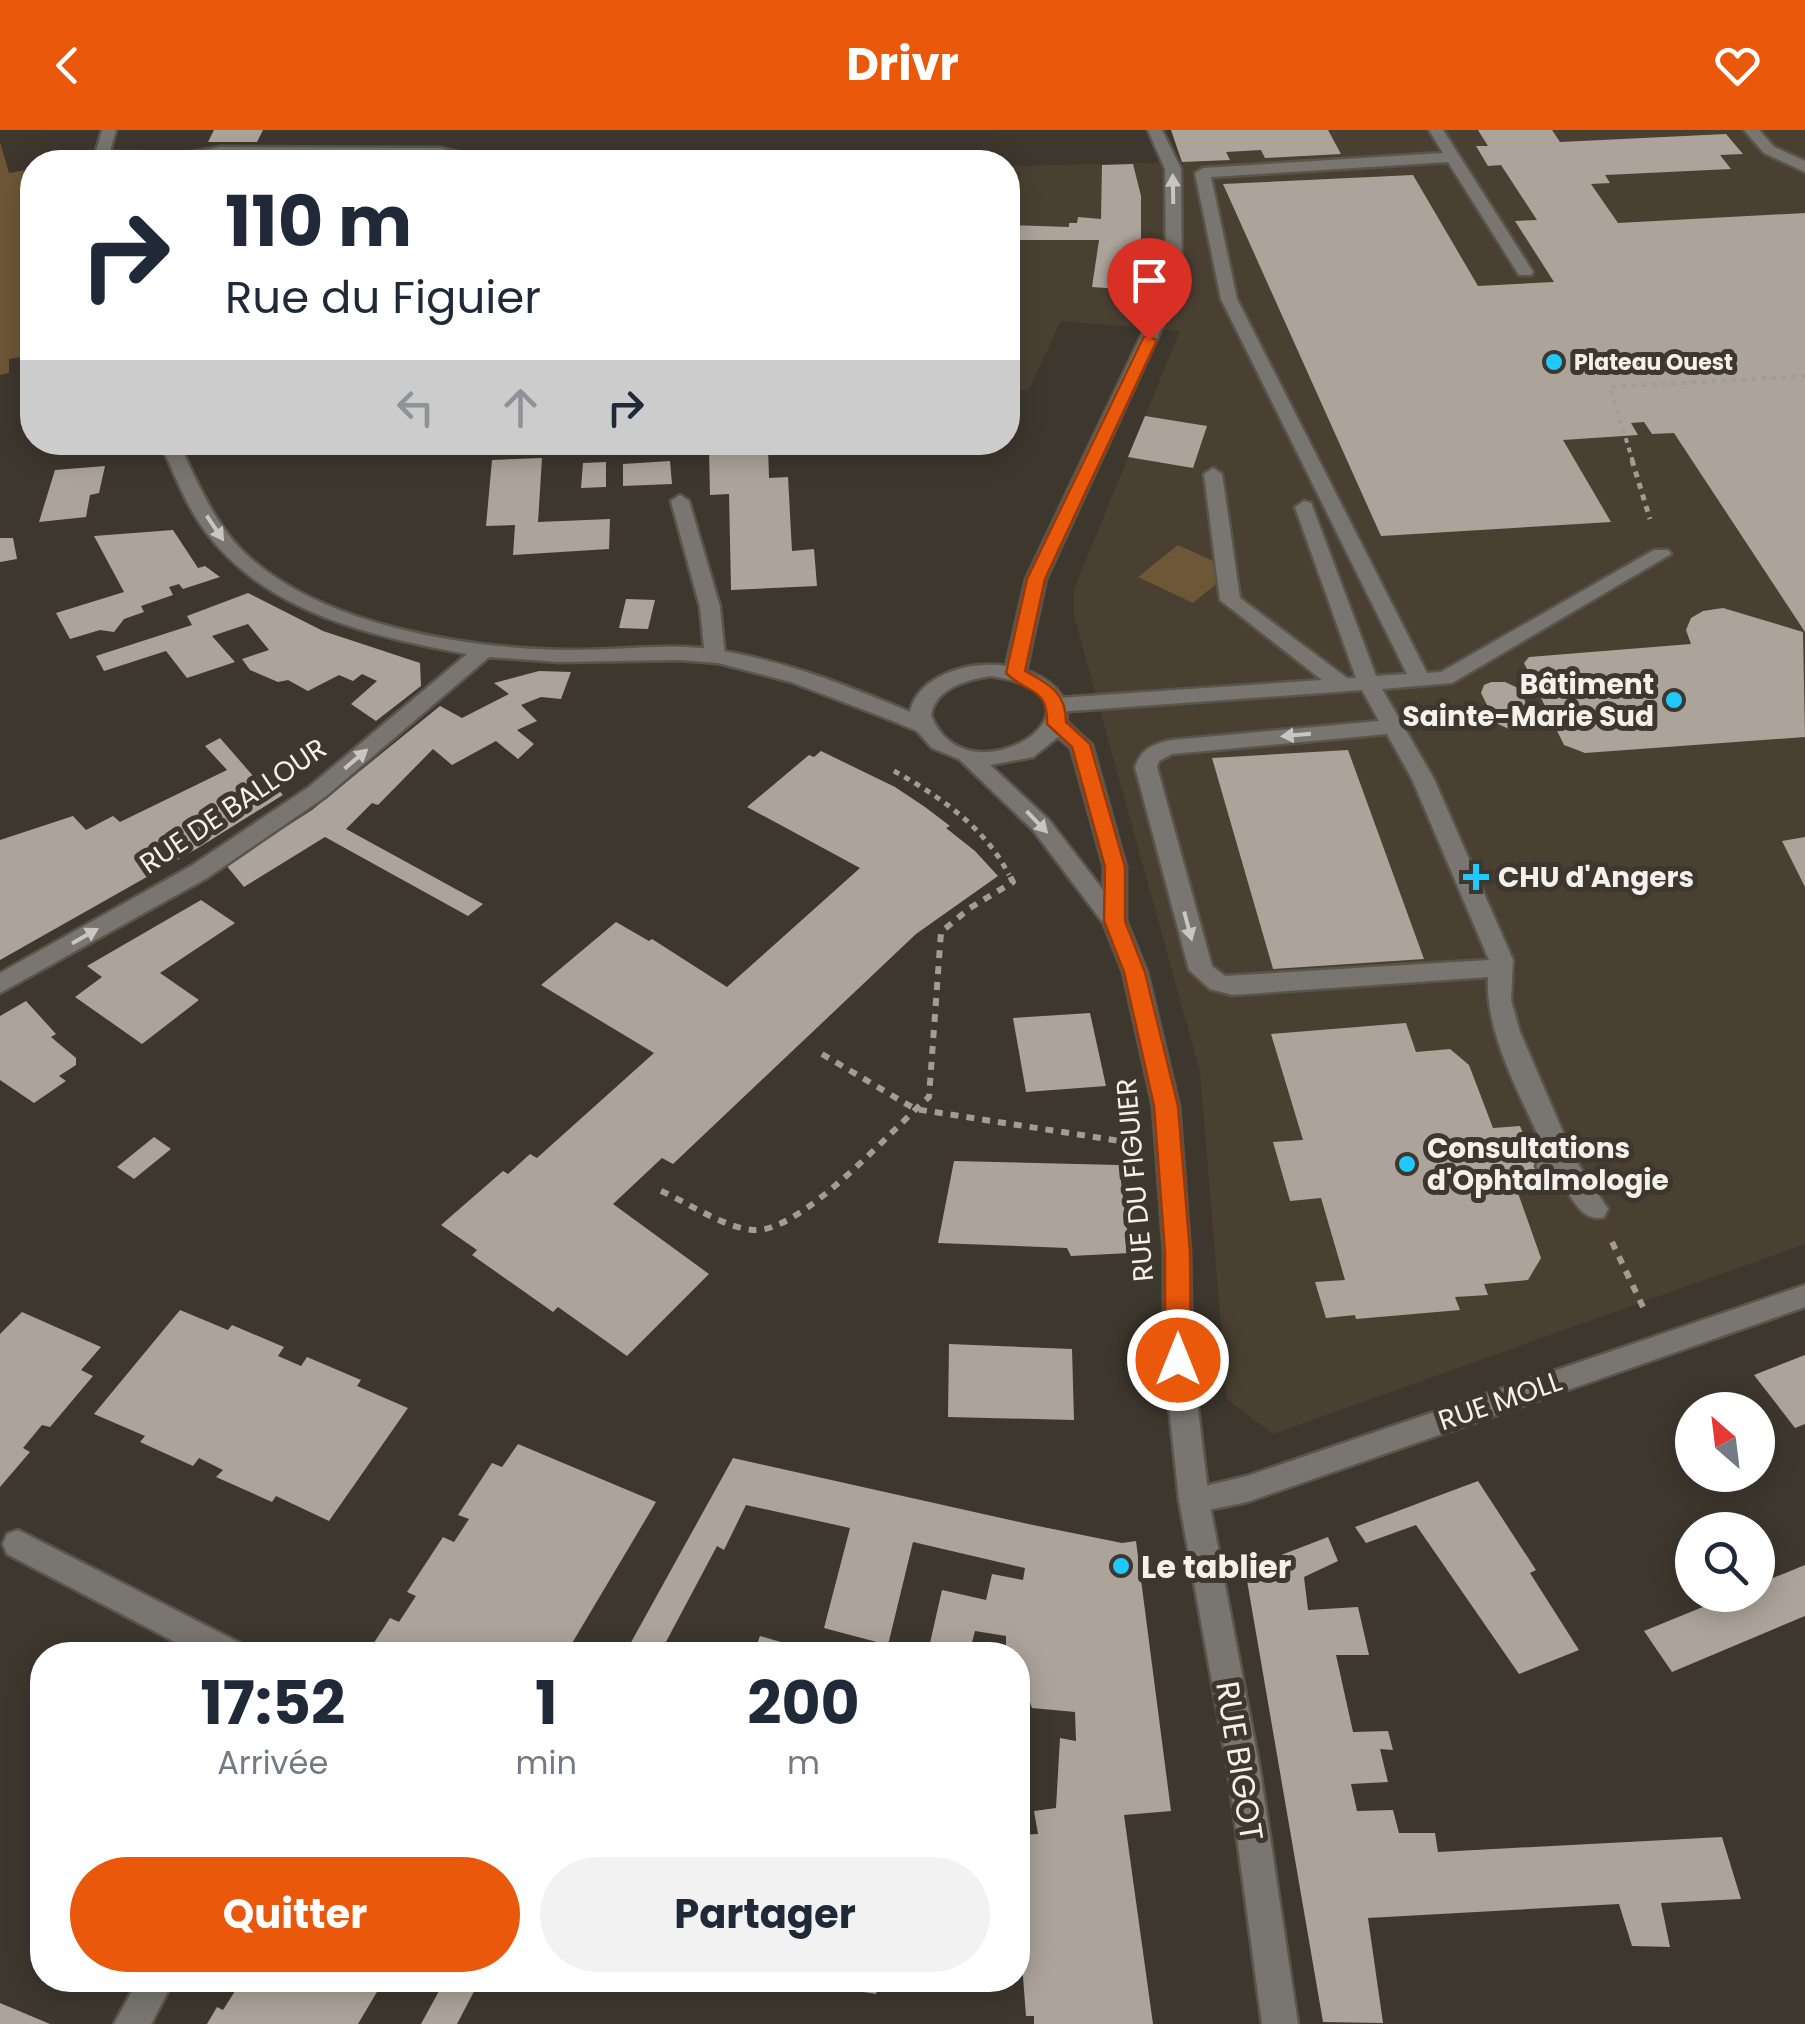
<!DOCTYPE html>
<html lang="fr">
<meta charset="utf-8">
<style>
body{margin:0;font-family:Poppins,sans-serif;background:#f2f2f3;color:#1f2937;height:100vh;display:flex;flex-direction:column;font-size:38px;white-space:nowrap}
*{box-sizing:border-box;margin:0}
p{font-size:32px;color:#747a83}
.icon{flex:none;width:55px;height:55px;fill:none;stroke:currentColor;stroke-width:2;stroke-linecap:round;stroke-linejoin:round}
.map{position:relative;flex:1;overflow:hidden}
.panel{position:absolute;left:30px;top:1512px;width:1000px;height:350px;display:flex;flex-direction:column;background:#fff;border-radius:40px;box-shadow:0 5px 25px #0003}
.panel>*{flex:none}
.guide{position:absolute;left:20px;top:20px;width:1000px;height:305px;border-radius:40px;box-shadow:0 5px 25px #0003;background:#fff;color:#1f2937;overflow:hidden}
.needle{width:65px;rotate:332deg}
.tools{position:absolute;left:1675px;top:1262px;display:grid;gap:20px}
.tools a{display:grid;place-items:center;width:100px;height:100px;border-radius:50%;background:#fff;box-shadow:0 5px 25px #0003;font-size:50px}
.pin{position:absolute;display:grid;place-items:center;width:85px;height:85px;color:#fff;margin:-102px -42px;border-radius:50% 50% 50% 0;rotate:-45deg;box-shadow:0 0 10px #0007}
.pin .icon{rotate:45deg}
.me{position:absolute;width:110px;margin:-55px;rotate:0deg;stroke-linejoin:round;filter:drop-shadow(0 0 8px #0008)}
.turn{display:flex;align-items:center;gap:35px;height:210px;padding:0 40px;font-size:45px}
.turn .icon{width:130px;height:130px;stroke-width:2.5}
.turn b{display:block;font-size:70px;line-height:85px}
.lanes{display:flex;align-items:center;height:95px;padding:0 40px;background:#0003;justify-content:center;gap:50px;direction:ltr}
.lanes .off{opacity:.35}
.eta{display:flex;justify-content:space-evenly;align-items:center;height:170px;text-align:center}
.eta b{font-size:60px;font-weight:700;line-height:70px}
.button{display:flex;gap:20px;margin-top:auto;padding:20px 40px}
.button a{flex:1;height:115px;border-radius:60px;background:#ea580c;color:#fff;font-size:40px;font-weight:700;line-height:115px;text-align:center}
.button a+a{background:#f2f2f3;color:#1f2937}
header{display:flex;justify-content:space-between;align-items:center;height:130px;padding:0 40px;background:#ea580c;color:#fff;font-size:45px;font-weight:700}
.map>svg:first-child{display:block}
</style>
<header><svg class="icon" aria-label="back" viewBox="0 0 24 24"><path d="M15 5l-7 7 7 7"/></svg>Drivr<svg class="icon" aria-label="heart" viewBox="0 0 24 24"><path d="M12 20l-8-8c-3-5 5-10 8-4 3-6 11-1 8 4z"/></svg></header>
<div class="map">
<svg width="1805" height="1894" viewBox="0 0 1805 1894">
<rect width="100%" height="100%" fill="#3d372e"/>
<polygon fill="#494032" points="1171,0 1805,0 1805,1114 1273,1304 1227,1269 1200,942 1074,486 1074,459 1180,201 1061,191 1028,261 1008,258 1008,36 1181,32"/>
<g fill="#6e5736">
<polygon points="0,12 9,43 32,39 32,225 9,229 9,243 0,245"/>
<polygon points="1178,415 1233,440 1193,473 1138,447"/>
</g>
<g fill="#aca49a">
<polygon points="214,0 263,0 257,12 208,12"/>
<polygon points="1171,0 1328,0 1341,24 1265,28 1261,20 1226,22 1230,30 1182,32"/>
<polygon points="1478,0 1552,0 1560,12 1726,4 1743,24 1720,25 1731,39 1605,45 1610,53 1591,54 1618,93 1805,83 1805,502 1674,303 1652,304 1644,292 1631,293 1638,305 1563,310 1611,392 1381,406 1223,54 1413,45 1478,156 1554,152 1515,91 1537,90 1501,35 1488,36 1476,16 1488,16"/>
<polygon points="1133,34 1141,66 1141,109 1134,160 1092,157 1099,110 1010,110 1010,95 1069,97 1069,93 1077,93 1078,87 1101,89 1102,35"/>
<polygon points="1145,286 1207,296 1193,338 1128,327"/>
<polygon points="713,312 784,312 784,316 768,317 769,348 788,347 792,421 814,419 817,456 731,460 729,364 710,365 709,319 713,319"/>
<polygon points="542,328 538,392 610,389 609,419 513,425 515,395 486,396 492,330"/>
<polygon points="670,331 672,354 623,356 623,334"/>
<polygon points="606,332 606,357 581,358 583,333"/>
<polygon points="105,336 99,363 90,365 86,387 39,392 55,340"/>
<polygon points="173,400 198,438 205,436 220,447 183,459 179,454 169,457 173,465 141,476 144,482 124,489 114,502 100,500 70,509 56,483 124,462 94,406"/>
<polygon points="0,408 13,408 17,429 0,432"/>
<polygon points="248,463 323,501 420,533 421,556 376,591 351,574 377,551 362,544 353,551 339,545 308,561 288,550 278,552 250,540 242,529 269,520 248,494 212,506 235,532 187,548 166,521 104,541 96,526 192,495 187,486"/>
<polygon points="626,469 655,470 648,499 619,498"/>
<polygon points="1723,478 1803,502 1805,607 1585,623 1564,615 1524,533 1529,527 1691,514 1686,500 1691,488 1703,481"/>
<polygon points="539,541 571,542 561,569 541,567 521,575 537,591 517,600 534,614 518,629 496,611 452,635 433,619 378,675 372,673 346,699 483,774 468,786 325,707 244,757 226,735 312,680 440,576 462,588 509,564 494,553"/>
<polygon points="1491,552 1505,552 1518,558 1535,590 1533,596 1513,601 1496,593 1481,563 1484,555"/>
<polygon points="220,608 254,647 263,643 283,665 198,718 0,830 0,710 73,686 86,700 113,686 120,692 227,640 205,616"/>
<polygon points="1348,620 1424,829 1273,839 1212,628"/>
<polygon points="821,621 895,657 925,677 950,696 946,698 975,721 998,746 916,804 673,1034 662,1028 613,1074 709,1144 627,1226 558,1177 553,1182 472,1125 477,1120 441,1095 503,1041 508,1044 530,1024 537,1028 654,923 541,855 616,792 649,811 652,809 727,857 860,738 747,677 809,625 814,627"/>
<polygon points="1805,707 1805,757 1782,711"/>
<polygon points="201,770 235,793 160,843 199,870 142,914 75,867 102,847 87,836"/>
<polygon points="26,871 56,904 51,907 76,928 76,935 59,946 66,951 34,973 0,950 0,886"/>
<polygon points="1090,883 1106,956 1026,962 1013,888"/>
<polygon points="1406,893 1416,922 1450,919 1469,935 1493,998 1520,996 1540,1047 1513,1049 1541,1128 1528,1150 1484,1154 1488,1165 1455,1167 1460,1180 1356,1189 1355,1185 1326,1188 1315,1152 1345,1150 1321,1068 1290,1071 1273,1012 1303,1010 1271,904"/>
<polygon points="154,1007 171,1019 134,1049 117,1037"/>
<polygon points="954,1031 1119,1035 1130,1123 1071,1126 1067,1118 938,1113"/>
<polygon points="180,1180 228,1200 232,1195 284,1217 278,1226 301,1236 307,1227 361,1250 357,1256 408,1278 329,1391 276,1366 272,1372 216,1347 223,1340 199,1328 193,1336 140,1312 145,1306 94,1284"/>
<polygon points="22,1182 101,1217 81,1240 93,1246 50,1297 42,1295 23,1318 30,1322 0,1357 0,1204"/>
<polygon points="949,1214 1072,1219 1074,1290 948,1287"/>
<polygon points="1805,1225 1805,1294 1795,1298 1754,1245"/>
<polygon points="518,1314 656,1372 565,1525 366,1525 390,1488 399,1492 416,1466 407,1462 443,1407 454,1412 469,1389 458,1385 492,1333 502,1337"/>
<polygon points="733,1328 1033,1395 1122,1413 1136,1411 1171,1681 1124,1685 1153,1894 1034,1894 1034,1886 1026,1886 1018,1781 1018,1705 1038,1704 1034,1681 1056,1678 1060,1608 1076,1611 1075,1582 1032,1578 1030,1572 1018,1572 1018,1525 1006,1525 1006,1506 975,1501 970,1520 930,1513 942,1460 986,1470 992,1444 1023,1450 1025,1438 913,1412 888,1515 824,1498 850,1398 746,1375 724,1420 717,1416 659,1525 624,1525"/>
<polygon points="1478,1351 1536,1440 1530,1443 1579,1520 1519,1544 1416,1395 1366,1413 1355,1397"/>
<polygon points="1328,1407 1338,1431 1304,1447 1308,1480 1358,1477 1369,1525 1336,1525 1353,1602 1388,1601 1393,1620 1380,1619 1388,1652 1351,1654 1357,1681 1393,1680 1399,1703 1435,1703 1438,1722 1722,1707 1741,1769 1661,1773 1670,1817 1632,1816 1619,1774 1368,1788 1383,1893 1323,1892 1245,1439"/>
<polygon points="1805,1435 1805,1486 1672,1542 1644,1501 1732,1465 1758,1465 1758,1454"/>
<polygon points="760,1506 791,1515 788,1525 753,1525"/>
<polygon points="242,1850 384,1850 358,1894 207,1894 217,1877 223,1880"/>
<polygon points="445,1850 480,1850 457,1894 421,1894"/>
<polygon points="847,1850 881,1850 876,1864 844,1859"/>
<polygon points="0,1873 50,1894 0,1894"/>
</g>
<g fill="none" stroke-linecap="round" stroke-linejoin="round">
<defs>
<g id="service">
<path d="M1429,0H1443L1533,142L1531,145H1519L1448,32L1211,47L1237,169L1427,543L1441,542L1654,420H1668L1671,424L1452,553L1382,559L1434,649L1513,830L1511,870L1520,902L1574,1028L1608,1079L1604,1087C1581,1094 1569,1062 1557,1045L1540,1043L1536,1036L1540,1029L1547,1026C1525,972 1485,908 1488,847L1232,865L1210,859L1189,840L1135,637C1142,618 1153,614 1172,610L1379,591L1362,560L1057,582L1047,575L1057,568L1322,550L1220,470L1204,344L1213,338L1222,344L1240,468L1347,548H1356L1295,377L1304,371L1311,373L1376,546L1407,544L1221,169L1195,43L1203,38L1443,23ZM1387,604L1412,649L1489,830L1225,846L1212,836L1157,637L1159,631L1172,624Z"/>
<polygon points="1744,0 1759,0 1774,17 1805,31 1805,42 1764,23"/>
<polygon points="221,17 440,18 466,24 475,32 458,32 440,26 221,25 187,32 102,32 94,27 102,22 187,23"/>
<polygon points="680,365 689,371 720,477 725,527 715,533 705,527 700,477 671,371"/>
<polygon points="1805,1155 1805,1177 1247,1372 1194,1383 1184,1379 1179,1370 1184,1361 1247,1346"/>
<polygon points="18,1400 242,1514 247,1525 200,1525 7,1424 3,1414 7,1404"/>
<polygon points="138,1850 174,1850 151,1894 114,1894"/>
</g>
<g id="minor">
<polygon points="102,0 116,0 107,32 93,32"/>
<path d="M1148,0H1162L1181,39L1182,154L1046,449L1026,541C1048,548 1071,565 1066,591L1092,615L1126,737V791L1147,842L1179,976L1190,1123L1192,1230L1209,1370L1260,1640L1298,1894H1262L1228,1640L1179,1370L1164,1230V1123L1153,976L1123,842L1104,794L1033,700L959,629L932,618L917,601L893,591L791,552L718,533L679,530L559,532L489,527L325,667L207,748L0,863V843L191,736L309,657L467,524C374,507 266,483 206,402C186,376 174,343 160,312H178C198,353 215,397 250,428C327,496 465,518 564,520C610,521 655,514 701,518C773,526 844,554 910,582C918,544 973,530 1006,536L1026,449L1166,154L1165,39ZM990,546C1133,565 968,680 931,585C936,558 966,550 990,546ZM1058,607L1071,618L1104,737L1103,760L1049,690L990,635L1033,627Z"/>
</g>
</defs>
<use href="#service" stroke="#5a554c" stroke-width="5"/>
<use href="#minor" stroke="#5a554c" stroke-width="5"/>
<polyline stroke="#a19c95" stroke-width="4" stroke-dasharray="5 5" stroke-linecap="butt" points="1633,332 1610,257 1805,246"/>
<g stroke="#a19c95" stroke-width="5" stroke-dasharray="6 6" stroke-linecap="butt">
<polyline points="1632,330 1650,389"/>
<path d="M894,641C939,666 985,697 1009,745"/>
</g>
<g stroke="#a19c95" stroke-width="6" stroke-dasharray="8 8" stroke-linecap="butt">
<polyline points="822,924 915,979 1120,1011"/>
<path d="M661,1061C689,1073 722,1097 753,1100C801,1104 892,999 929,967L941,802L970,778L1013,752L1008,742"/>
<polyline points="1612,1112 1643,1177"/>
</g>
<use href="#service" fill="#797671" fill-rule="evenodd"/>
<use href="#minor" fill="#797671" fill-rule="evenodd"/>
</g>
<defs><path id="oneway-solid" d="M-6-.8H1V-3.2L6.5 0L1 3.2V.8H-6Z" transform="scale(2.5)"/></defs>
<g fill="#c9c5c0">
<use href="#oneway-solid" transform="translate(1173 59) rotate(-91)"/>
<use href="#oneway-solid" transform="translate(215 398) rotate(56)"/>
<use href="#oneway-solid" transform="translate(1296 605) rotate(175)"/>
<use href="#oneway-solid" transform="translate(356 629) rotate(-40)"/>
<use href="#oneway-solid" transform="translate(1037 692) rotate(46)"/>
<use href="#oneway-solid" transform="translate(1188 796) rotate(75)"/>
<use href="#oneway-solid" transform="translate(85 806) rotate(-30)"/>
</g>
<path fill="#ea580c" stroke="#983908" stroke-width="2.5" d="M1144,206L1157,210L1045,449L1025,541C1049,554 1066,562 1066,592L1090,614L1125,737V791L1145,842L1178,976L1190,1122L1191,1230L1187,1238L1178,1241L1169,1238L1165,1230V1122L1154,976L1124,842L1104,791L1105,737L1072,617L1047,594C1048,556 1028,565 1006,543L1027,449Z"/>
<g fill="#1fc9fd" stroke="#3d372e" stroke-width="4">
<circle cx="1554" cy="232" r="10"/>
<circle cx="1674" cy="570" r="10"/>
<path d="M1471 732h10v10h10v10h-10v10h-10v-10h-10v-10h10z"/>
<circle cx="1407" cy="1034" r="10"/>
<circle cx="1121" cy="1436" r="10"/>
</g>
<g text-anchor="middle" dominant-baseline="central" stroke-width="10" stroke-linejoin="round" paint-order="stroke">
<g font-size="22" font-weight="bold" fill="#f4f0ea" stroke="#3d372e" text-anchor="start">
<text x="1574" y="232">Plateau Ouest</text>
</g>
<g font-size="28" font-weight="bold" fill="#f4f0ea" stroke="#3d372e" text-anchor="start">
<text x="1654" y="554" text-anchor="end">Bâtiment<tspan x="1654" dy="32">Sainte-Marie Sud</tspan></text>
<text x="1498" y="747">CHU d'Angers</text>
<text x="1427" y="1018">Consultations<tspan x="1427" dy="32">d'Ophtalmologie</tspan></text>
</g>
<g font-size="28" fill="#f4f0ea" stroke="#3d372e">
<text transform="translate(233 676) rotate(-34)">RUE DE BALLOUR</text>
<text transform="translate(1135 1050) rotate(-95)">RUE DU FIGUIER</text>
<text transform="translate(1500 1271) rotate(-19)">RUE MOLL</text>
</g>
<g font-size="32" font-weight="bold" fill="#f4f0ea" stroke="#3d372e" text-anchor="start">
<text x="1141" y="1436">Le tablier</text>
</g>
<g font-size="32" fill="#f4f0ea" stroke="#3d372e">
<text transform="translate(1240 1631) rotate(81)">RUE BIGOT</text>
</g>
</g>
</svg>
<div class="tools">
<a><svg class="needle" viewBox="-14 -14 28 28"><path d="M0-13l5 13h-10z" fill="#e53935"/><path d="M0 13l5-13h-10z" fill="#747a83"/></svg></a>
<a><svg class="icon" aria-label="search" viewBox="0 0 24 24"><circle cx="10" cy="10" r="6"/><path d="M15 15l6 6"/></svg></a>
</div>
<div class="pin" style="left:1149px;top:210px;background:#d93025"><svg class="icon" aria-label="arrive" viewBox="0 0 24 24"><path d="M6 21V4h12l-3 4 3 4H6"/></svg></div>
<svg class="me" style="left:1178px;top:1230px" viewBox="-20 -20 40 40"><circle r="17" fill="#ea580c" stroke="#fff" stroke-width="3"/><path d="M0-11L8 9 0 5-8 9z" fill="#fff"/></svg>
<div class="guide">
<div class="turn"><svg class="icon" aria-label="right" viewBox="0 0 24 24"><path d="M7 20v-9h11M14 6l5 5-5 5"/></svg><div><b>110 m</b>Rue du Figuier</div></div>
<div class="lanes"><svg class="icon off" aria-label="left" viewBox="0 0 24 24"><path d="M17 20v-9H6M10 6l-5 5 5 5"/></svg><svg class="icon off" aria-label="ahead" viewBox="0 0 24 24"><path d="M12 20V5M6 11l6-6 6 6"/></svg><svg class="icon" aria-label="right" viewBox="0 0 24 24"><path d="M7 20v-9h11M14 6l5 5-5 5"/></svg></div>
</div>
<section class="panel">
<div class="eta">
<div><b>17:52</b><p>Arrivée</p></div>
<div><b>1</b><p>min</p></div>
<div><b>200</b><p>m</p></div>
</div>
<div class="button"><a>Quitter</a><a>Partager</a></div>
</section>
</div>
